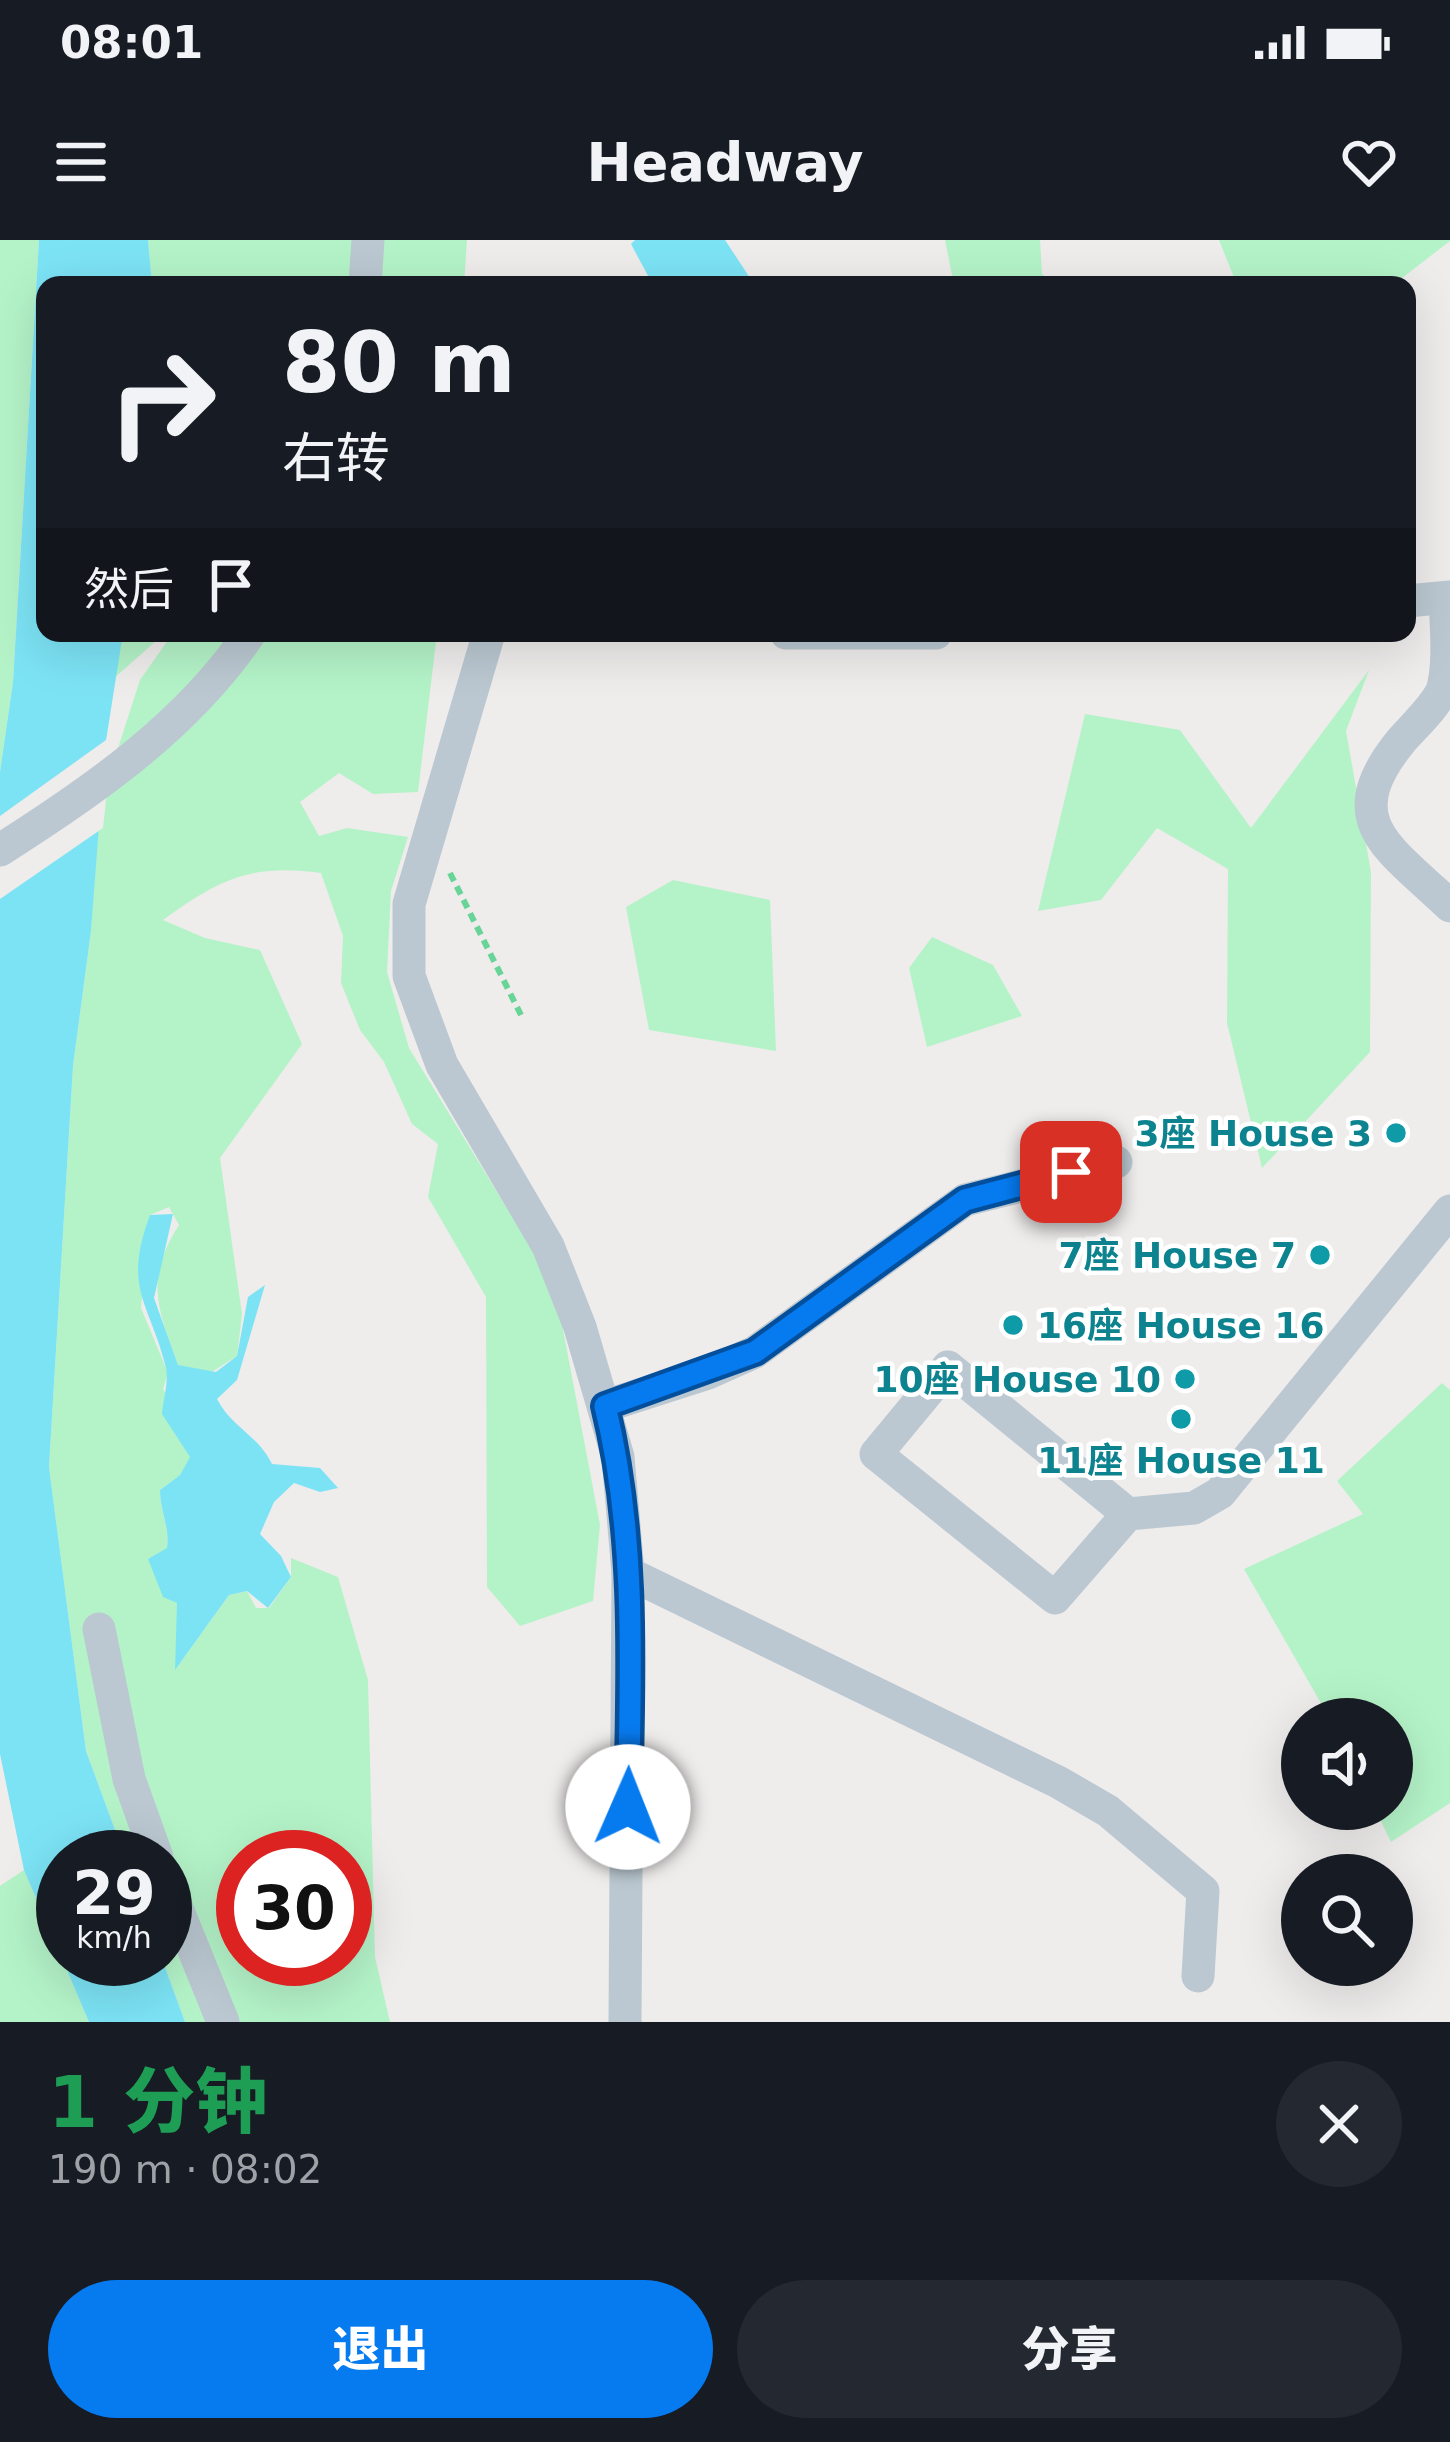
<!DOCTYPE html>
<html lang="zh">
<meta charset="utf-8">
<style>
body{margin:0;font-family:"DejaVu Sans","Noto Sans SC",sans-serif;background:#242831;color:#f1f3f6;height:100vh;display:flex;flex-direction:column;font-size:45px;white-space:nowrap}
*{box-sizing:border-box;margin:0}
p{font-size:39px;color:#9ea1a6}
.icon{flex:none;width:66px;height:66px;fill:none;stroke:currentColor;stroke-width:2;stroke-linecap:round;stroke-linejoin:round}
.map{position:relative;height:1782px;overflow:hidden}
.sheet{display:flex;flex-direction:column;background:#171b24;flex:1}
.sheet>*{flex:none}
.guide{position:absolute;left:36px;top:36px;width:1380px;height:366px;border-radius:24px;box-shadow:0 12px 48px #0002;background:#171b24;color:#f1f3f6;overflow:hidden}
.tools{position:absolute;left:1281px;top:1458px;display:grid;gap:24px}
.tools a{display:grid;place-items:center;width:132px;height:132px;border-radius:50%;background:#171b24;box-shadow:0 12px 48px #0002;font-size:60px}
.speed{position:absolute;left:36px;top:1590px;display:flex;gap:24px;font-size:60px;font-weight:700;text-align:center}
.speed>*{display:grid;place-content:center;width:156px;height:156px;border-radius:50%;background:#171b24;box-shadow:0 12px 48px #0002;line-height:1}
.speed small{font-size:30px;font-weight:400}
.speed .limit{border:18px solid #d22;background:#fff;color:#111}
.pin{position:absolute;display:grid;place-items:center;width:102px;height:102px;color:#fff;margin:-51px;border-radius:24px;box-shadow:0 6px 18px #0006}
.me{position:absolute;width:132px;margin:-66px;rotate:1deg;stroke-linejoin:round;filter:drop-shadow(0 0 9px #0008)}
.turn{display:flex;align-items:center;gap:42px;height:252px;padding:0 48px;font-size:54px}
.turn .icon{width:156px;height:156px;stroke-width:2.5}
.turn b{display:block;font-size:84px;line-height:102px}
.then{display:flex;align-items:center;height:114px;padding:0 48px;background:#0003;gap:24px;font-size:45px}
.round{display:grid;place-items:center;flex:none;width:126px;height:126px;border-radius:63px;background:#242831}
.head{display:flex;align-items:center;justify-content:space-between;height:204px;padding:0 48px}
h1{font-size:72px;font-weight:800;line-height:90px;color:#1e9e55}
.primary-button{display:flex;gap:24px;margin-top:auto;padding:24px 48px}
.primary-button a{flex:1;height:138px;border-radius:72px;background:#067aef;color:#fff;font-size:48px;font-weight:800;line-height:138px;text-align:center}
.primary-button a+a{background:#242831;color:#f1f3f6}
.status{display:flex;justify-content:space-between;align-items:center;height:84px;padding:0 60px;background:#171b24;direction:ltr}
.status svg{height:33px;fill:currentColor}
header{display:flex;justify-content:space-between;align-items:center;height:156px;padding:0 48px;background:#171b24;font-size:54px;font-weight:800}
.map>svg:first-child{display:block}
</style>
<div class="status"><b>08:01</b><svg viewBox="0 0 49 12"><path d="M0 12V9h3v3zM5 12V6h3v6zM10 12V3h3v9zM15 12V0h3v12zM26 1h20v11H26zM47 4h2v5h-2z"/></svg></div>
<header><svg class="icon" aria-label="menu" viewBox="0 0 24 24"><path d="M4 6h16M4 12h16M4 18h16"/></svg>Headway<svg class="icon" aria-label="heart" viewBox="0 0 24 24"><path d="M12 20l-8-8c-3-5 5-10 8-4 3-6 11-1 8 4z"/></svg></header>
<div class="map">
<svg width="1450" height="1782" viewBox="0 0 1450 1782">
<rect width="100%" height="100%" fill="#efecec"/>
<g fill="#b4f3c8" fill-rule="evenodd">
<polygon points="0,0 39,0 13,442 0,532"/>
<polygon points="148,0 467,0 464,45 152,45"/>
<polygon points="945,0 1040,0 1042,34 1055,45 954,45"/>
<polygon points="1219,0 1450,0 1450,1 1393,45 1237,45"/>
<polygon points="123,393 165,393 113,439"/>
<path d="M173,393H437L418,552L373,554L339,533L300,562L319,596L347,588L408,597L391,651L387,732L409,808L555,1047L600,1285L593,1361L520,1386L487,1347L486,1057L428,957L438,904L412,884L384,822L360,790L341,743L343,696L321,633C251,623 218,640 163,680L205,698L260,710L302,804L220,918L242,1074L237,1116L204,1137L178,1125C158,1069 144,1040 179,985L169,967L150,975L141,1068L168,1133L163,1149L197,1212L180,1235L160,1250C160,1271 170,1289 167,1309L148,1319L177,1363V1427L229,1355L247,1351L256,1368H269L291,1337V1318L338,1337L368,1440L375,1717L390,1782H185L162,1719L165,1617H125L86,1511L49,1227L73,826L91,691L99,567L140,440ZM243,1617H345V1719H243Z"/>
<polygon points="1369,430 1346,491 1371,632 1370,812 1262,928 1227,783 1228,629 1157,588 1101,660 1038,671 1085,474 1180,490 1251,588"/>
<polygon points="673,640 770,660 776,811 649,790 626,667"/>
<polygon points="932,697 993,725 1022,776 927,807 909,728"/>
<polygon points="1442,1143 1450,1150 1450,1563 1391,1602 1375,1569 1392,1569 1392,1479 1330,1479 1244,1329 1363,1274 1337,1241"/>
<polygon points="24,1630 89,1782 0,1782 0,1646"/>
</g>
<g fill="#7ce3f5">
<polygon points="39,0 148,0 152,45 45,45 45,393 123,393 105,507 91,691 73,826 49,1227 86,1511 125,1617 63,1617 63,1719 162,1719 185,1782 89,1782 24,1630 0,1514 0,532 13,442"/>
<polygon points="635,0 725,0 754,44 653,45 631,4"/>
<path d="M173,974L154,1058L178,1125L216,1132L237,1116L248,1057L265,1045L237,1140L217,1159C232,1188 257,1194 272,1224L320,1228L338,1248L320,1252L294,1243L274,1262L260,1294L281,1316L291,1337L268,1368L247,1351L229,1355L175,1430L177,1363L163,1357L148,1319L167,1308C170,1288 160,1271 160,1250L180,1235L190,1217L162,1174C163,1160 169,1141 166,1128C150,1062 122,1050 150,975Z"/>
</g>
<polygon fill="#efecec" points="113,495 103,588 0,659 0,576"/>
<g fill="none" stroke-linecap="round" stroke-linejoin="round">
<polyline stroke="#69d498" stroke-width="6" stroke-dasharray="9 6" stroke-linecap="butt" points="450,633 521,775"/>
<g stroke="#bbc8d1" stroke-width="33">
<polyline points="365,45 368,0"/>
<path d="M1445,358C1446,386 1450,425 1442,451C1433,469 1414,486 1401,501C1335,582 1390,608 1450,666"/>
<polyline points="1407,361 1450,357"/>
<polyline points="489,393 409,664 409,736 442,825 548,1006 580,1087 618,1217 628,1333 625,1782"/>
<polyline points="786,393 936,393"/>
<path d="M0,610C93,551 187,486 250,393"/>
<polyline points="605,1166 708,1133 755,1112 965,960 1116,922"/>
<polyline points="1128,1274 948,1127 876,1214 1055,1358 1128,1274 1194,1268 1220,1253 1450,971"/>
<polyline points="628,1333 1058,1542 1108,1571 1203,1651 1198,1736"/>
<polyline points="99,1389 129,1539 157,1617"/>
<polyline points="165,1639 223,1782"/>
</g>
</g>
<g fill="none" stroke-linecap="round" stroke-linejoin="round">
<defs>
<path id="route" d="M628,1567C631,1434 637,1295 605,1166L755,1112L965,960L1071,932"/>
</defs>
<use href="#route" stroke="#044f9b" stroke-width="30"/>
<use href="#route" stroke="#067aef" stroke-width="21"/>
</g>
<g fill="#0f9aa8" stroke="#fff" stroke-width="4.5">
<circle cx="1396" cy="893" r="12"/>
<circle cx="1320" cy="1015" r="12"/>
<circle cx="1013" cy="1085" r="12"/>
<circle cx="1185" cy="1139" r="12"/>
<circle cx="1181" cy="1179" r="12"/>
</g>
<g text-anchor="middle" dominant-baseline="central" stroke-width="9" stroke-linejoin="round" paint-order="stroke">
<g font-size="36" font-weight="bold" fill="#0d838f" stroke="#fff" text-anchor="end">
<text x="1372" y="893">3座 House 3</text>
<text x="1296" y="1015">7座 House 7</text>
<text x="1037" y="1085" text-anchor="start">16座 House 16</text>
<text x="1161" y="1139">10座 House 10</text>
<text x="1181" y="1220" text-anchor="middle">11座 House 11</text>
</g>
</g>
</svg>
<div class="tools">
<a><svg class="icon" aria-label="sound" viewBox="0 0 24 24"><path d="M4 9h4l5-4v14l-5-4H4zM17 9q2 3 0 6"/></svg></a>
<a><svg class="icon" aria-label="search" viewBox="0 0 24 24"><circle cx="10" cy="10" r="6"/><path d="M15 15l6 6"/></svg></a>
</div>
<div class="speed"><div>29<small>km/h</small></div><div class="limit">30</div></div>
<div class="pin" style="left:1071px;top:932px;background:#d93025"><svg class="icon" aria-label="arrive" viewBox="0 0 24 24"><path d="M6 21V4h12l-3 4 3 4H6"/></svg></div>
<svg class="me" style="left:628px;top:1567px" viewBox="-20 -20 40 40"><circle r="19" fill="#fff"/><path d="M0-13L10 11 0 6-10 11z" fill="#067aef"/></svg>
<div class="guide">
<div class="turn"><svg class="icon" aria-label="right" viewBox="0 0 24 24"><path d="M7 20v-9h11M14 6l5 5-5 5"/></svg><div><b>80 m</b>右转</div></div>
<div class="then">然后<svg class="icon" aria-label="arrive" viewBox="0 0 24 24"><path d="M6 21V4h12l-3 4 3 4H6"/></svg></div>
</div>
</div>
<section class="sheet">
<div class="head"><div><h1>1 分钟</h1><p>190 m · 08:02</p></div><a class="round"><svg class="icon" aria-label="close" viewBox="0 0 24 24"><path d="M6 6l12 12M18 6L6 18"/></svg></a></div>
<div class="primary-button"><a>退出</a><a>分享</a></div>
</section>
